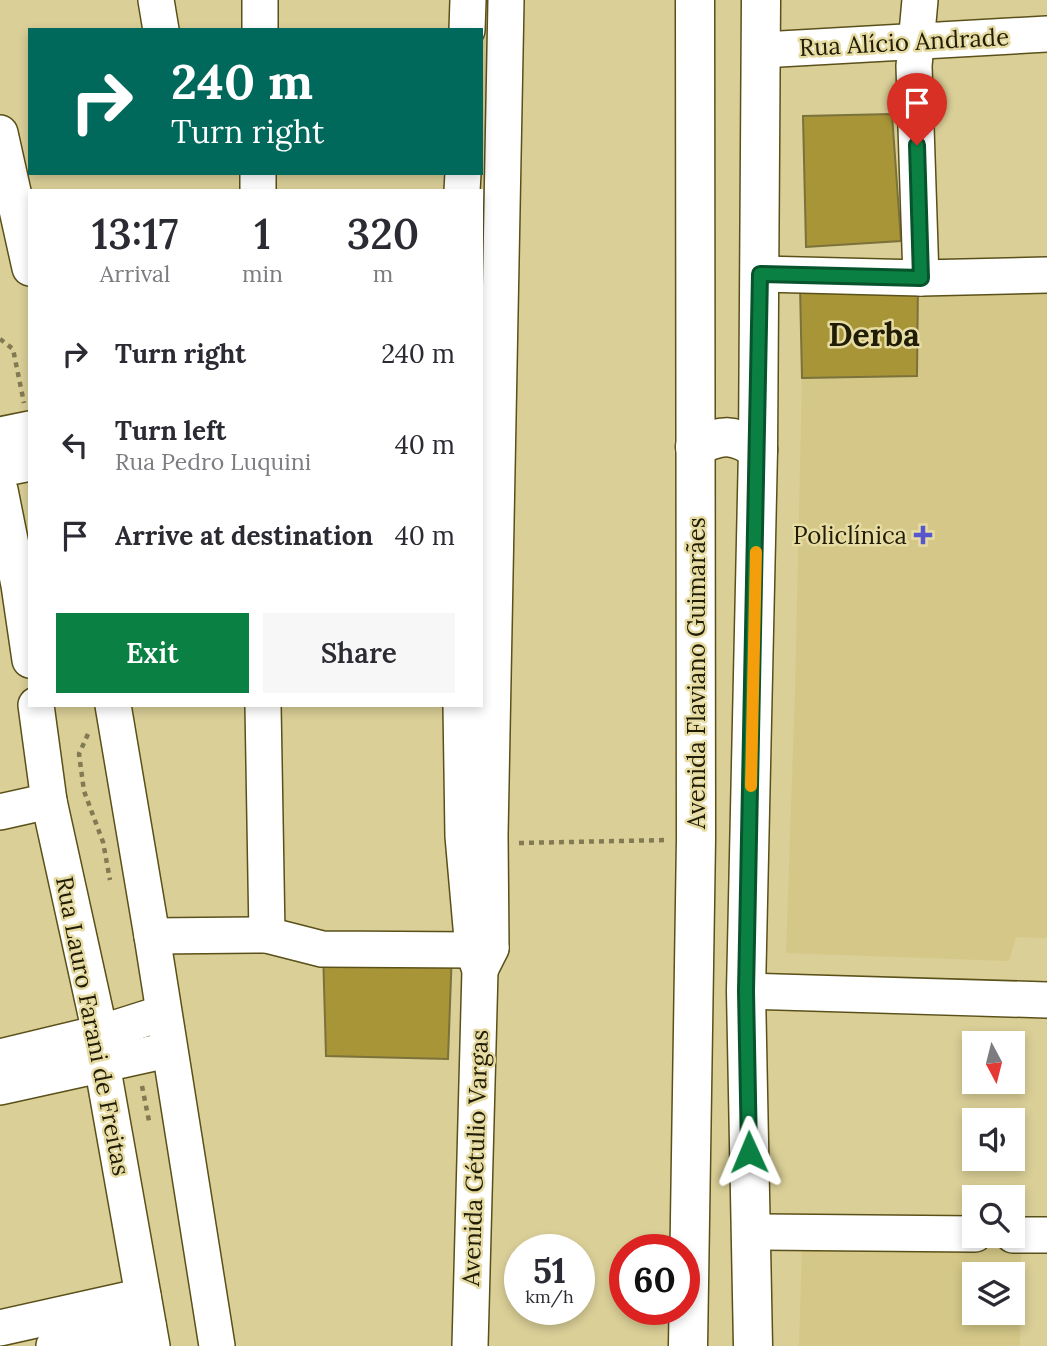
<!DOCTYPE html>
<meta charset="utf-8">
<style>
body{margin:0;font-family:Lora,serif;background:#f7f7f7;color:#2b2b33;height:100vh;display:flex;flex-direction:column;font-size:26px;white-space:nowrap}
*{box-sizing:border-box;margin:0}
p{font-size:23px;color:#7c7c81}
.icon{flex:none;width:38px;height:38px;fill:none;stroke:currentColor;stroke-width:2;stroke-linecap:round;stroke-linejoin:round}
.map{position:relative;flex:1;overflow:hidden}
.side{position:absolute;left:28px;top:189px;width:455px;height:518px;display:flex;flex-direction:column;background:#fff;border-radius:0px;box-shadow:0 4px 10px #0003}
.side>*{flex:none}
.guide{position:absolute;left:28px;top:28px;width:455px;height:147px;border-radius:0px;box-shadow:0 4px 10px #0003;background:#00695c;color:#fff;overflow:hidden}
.needle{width:46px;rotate:173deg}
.fabs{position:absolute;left:962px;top:1031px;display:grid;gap:14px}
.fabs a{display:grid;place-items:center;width:63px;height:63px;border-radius:0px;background:#fff;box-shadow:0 4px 10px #0003;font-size:35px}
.speed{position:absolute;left:504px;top:1234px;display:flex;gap:14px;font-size:35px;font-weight:700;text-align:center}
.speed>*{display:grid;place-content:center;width:91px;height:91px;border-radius:50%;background:#fff;box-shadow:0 4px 10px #0003;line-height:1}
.speed small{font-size:18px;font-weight:400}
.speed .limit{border:10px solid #d22;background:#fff;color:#111}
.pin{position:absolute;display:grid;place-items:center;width:60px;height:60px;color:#fff;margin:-72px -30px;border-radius:50% 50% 50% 0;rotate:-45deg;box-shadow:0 0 7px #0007}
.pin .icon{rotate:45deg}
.me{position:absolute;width:77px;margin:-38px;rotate:359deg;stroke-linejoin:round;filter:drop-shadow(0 0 5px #0008)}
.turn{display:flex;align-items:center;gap:24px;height:147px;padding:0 28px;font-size:32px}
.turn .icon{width:91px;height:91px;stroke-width:2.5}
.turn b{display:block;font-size:49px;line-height:60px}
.eta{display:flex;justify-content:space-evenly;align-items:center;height:119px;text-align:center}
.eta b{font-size:42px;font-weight:600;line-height:49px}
.cta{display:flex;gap:14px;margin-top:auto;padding:14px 28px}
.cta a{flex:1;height:80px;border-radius:0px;background:#0b8043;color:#fff;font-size:28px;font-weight:600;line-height:80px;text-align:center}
.cta a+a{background:#f7f7f7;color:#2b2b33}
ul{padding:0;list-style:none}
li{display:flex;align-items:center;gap:21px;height:91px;padding:0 28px}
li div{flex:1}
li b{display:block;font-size:26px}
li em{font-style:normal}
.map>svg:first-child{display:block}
</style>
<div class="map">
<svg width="1047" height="1346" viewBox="0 0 1047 1346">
<rect width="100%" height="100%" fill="#dacf97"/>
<g fill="#d4c787" fill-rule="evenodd">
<polygon points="918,282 1047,284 1047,938 1016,937 1009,961 786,953 795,693 802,378 917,376"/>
<path d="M802,1247L1021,1249L1020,1346H799ZM975,1274H1013V1312H975Z"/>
</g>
<g fill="#a79537" stroke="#7b713b" stroke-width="2">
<polygon points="892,114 901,241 806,247 803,116"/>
<polygon points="918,282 917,376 802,378 800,286"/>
<polygon points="323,950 452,950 448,1059 326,1056"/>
</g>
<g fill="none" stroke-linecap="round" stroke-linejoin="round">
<defs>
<g id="minor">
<polyline points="156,0 161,30"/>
<polyline points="920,0 914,66 921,278"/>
<polyline points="260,30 260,0"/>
<polyline points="467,30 468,0"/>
<polyline points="761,50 1047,34"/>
<polyline points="0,133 30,268"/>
<polyline points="258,191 258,173"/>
<polyline points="462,191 463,173"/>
<polyline points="760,274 921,278 1047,275"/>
<polyline points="0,435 30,429"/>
<polyline points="0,469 30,463"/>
<polyline points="0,490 19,585 30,660"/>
<polyline points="36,705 49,801 100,1033 102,1064 152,1346"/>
<polyline points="113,705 152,936 217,1346"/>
<polyline points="263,705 267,935"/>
<polyline points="461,705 463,836 473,950 480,970 470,1346"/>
<polyline points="0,812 49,801"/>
<polyline points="152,936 267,935 322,949 473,950 491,948"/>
<polyline points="480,970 491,948 490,835 506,0"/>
<polyline points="746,991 1047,1000"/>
<polyline points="0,1057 100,1033 163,1013"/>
<polyline points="0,1087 168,1050"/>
<polyline points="750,1232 975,1234"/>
<polyline points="1013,1235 1047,1235"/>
<polyline points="0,1328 143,1296"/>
<polyline points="54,1346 148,1325"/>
</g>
<g id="major">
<path d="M695,447C721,434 734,433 758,450"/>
<polyline points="688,1346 696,839 695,0"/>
<polyline points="753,1346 746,991 758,450 761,0"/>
</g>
</defs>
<use href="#minor" stroke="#5a5019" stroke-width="38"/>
<use href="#major" stroke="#5a5019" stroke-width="41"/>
<g stroke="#827a52" stroke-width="4.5" stroke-dasharray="5 5" stroke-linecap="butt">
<polyline points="0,339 13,349 24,403"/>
<polyline points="88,734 79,754 84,791 103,842 110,880"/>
<polyline points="519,843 668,840"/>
<polyline points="142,1086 149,1121"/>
</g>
<use href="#minor" stroke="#fff" stroke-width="35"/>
<use href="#major" stroke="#fff" stroke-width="38"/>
</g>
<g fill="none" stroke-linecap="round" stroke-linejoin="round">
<defs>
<polyline id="route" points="749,1152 746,991 760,274 921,278 917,145"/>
</defs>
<use href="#route" stroke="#07532c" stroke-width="18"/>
<use href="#route" stroke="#0b8043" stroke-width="12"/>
<polyline stroke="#f59e0b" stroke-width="12" points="751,786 756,552"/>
</g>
<path fill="#5756cd" stroke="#e7dca3" stroke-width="2.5" d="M919.5 524.5h7v7h7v7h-7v7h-7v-7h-7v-7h7z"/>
<g text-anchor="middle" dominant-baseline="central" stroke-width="5" stroke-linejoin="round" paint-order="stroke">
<g font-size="24" fill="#201c06" stroke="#e7dca3">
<text transform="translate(904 42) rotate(-3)">Rua Alício Andrade</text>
<text transform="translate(696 673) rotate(-90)">Avenida Flaviano Guimarães</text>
<text transform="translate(93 1026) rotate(79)">Rua Lauro Farani de Freitas</text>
<text transform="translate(475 1158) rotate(-88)">Avenida Gétulio Vargas</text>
</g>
<g font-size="24" fill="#201c06" stroke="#e7dca3" text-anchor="end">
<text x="907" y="535">Policlínica</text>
</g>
<g font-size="32" font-weight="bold" fill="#201c06" stroke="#e7dca3">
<text x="874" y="334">Derba</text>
</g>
</g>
</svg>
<div class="fabs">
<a><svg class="needle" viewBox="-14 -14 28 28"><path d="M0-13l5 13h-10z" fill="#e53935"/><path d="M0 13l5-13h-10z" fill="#7c7c81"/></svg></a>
<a><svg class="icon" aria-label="sound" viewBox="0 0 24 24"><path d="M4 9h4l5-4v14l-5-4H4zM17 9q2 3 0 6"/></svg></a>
<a><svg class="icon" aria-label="search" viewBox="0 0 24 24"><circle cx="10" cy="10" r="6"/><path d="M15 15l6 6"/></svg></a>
<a><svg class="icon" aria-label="layers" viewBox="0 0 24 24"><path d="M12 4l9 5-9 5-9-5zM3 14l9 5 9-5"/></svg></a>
</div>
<div class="speed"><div>51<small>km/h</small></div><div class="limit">60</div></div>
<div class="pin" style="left:917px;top:145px;background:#d93025"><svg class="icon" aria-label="arrive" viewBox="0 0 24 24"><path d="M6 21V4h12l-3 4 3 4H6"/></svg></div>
<svg class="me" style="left:749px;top:1152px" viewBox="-20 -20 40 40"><path d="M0-17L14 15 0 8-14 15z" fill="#0b8043" stroke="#fff" stroke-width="4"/></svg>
<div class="guide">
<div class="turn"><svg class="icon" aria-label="right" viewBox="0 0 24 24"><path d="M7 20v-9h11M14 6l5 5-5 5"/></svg><div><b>240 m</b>Turn right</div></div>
</div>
<section class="side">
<div class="eta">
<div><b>13:17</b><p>Arrival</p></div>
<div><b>1</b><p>min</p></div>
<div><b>320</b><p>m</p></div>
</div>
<ul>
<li><svg class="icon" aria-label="right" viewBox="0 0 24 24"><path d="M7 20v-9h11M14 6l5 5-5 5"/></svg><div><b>Turn right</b></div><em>240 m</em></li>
<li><svg class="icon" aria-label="left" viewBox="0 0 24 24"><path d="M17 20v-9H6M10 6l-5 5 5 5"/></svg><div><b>Turn left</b><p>Rua Pedro Luquini</p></div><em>40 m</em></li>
<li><svg class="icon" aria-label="arrive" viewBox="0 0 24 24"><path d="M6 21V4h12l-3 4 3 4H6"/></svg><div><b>Arrive at destination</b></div><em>40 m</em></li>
</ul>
<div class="cta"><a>Exit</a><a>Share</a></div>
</section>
</div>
